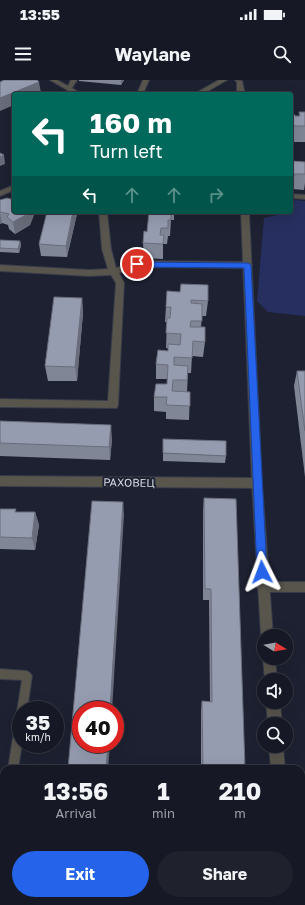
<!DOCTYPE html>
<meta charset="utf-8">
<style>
body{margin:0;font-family:"Golos Text",sans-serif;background:#1f222d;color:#f1f3f6;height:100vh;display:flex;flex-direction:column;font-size:15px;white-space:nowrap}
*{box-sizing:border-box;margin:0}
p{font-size:13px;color:#9ea0a7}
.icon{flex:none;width:22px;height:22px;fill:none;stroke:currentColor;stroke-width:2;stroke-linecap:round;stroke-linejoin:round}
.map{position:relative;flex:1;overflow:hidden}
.side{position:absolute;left:0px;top:685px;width:305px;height:140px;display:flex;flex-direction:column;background:#161925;border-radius:12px 12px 0 0;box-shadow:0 4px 16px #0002,0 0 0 1px #353842}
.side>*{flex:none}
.hud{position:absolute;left:12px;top:12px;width:281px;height:122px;border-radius:4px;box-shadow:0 4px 16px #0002,0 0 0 1px #353842;background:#00695c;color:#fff;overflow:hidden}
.needle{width:26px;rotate:101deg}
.fabs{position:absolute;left:257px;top:549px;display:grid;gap:8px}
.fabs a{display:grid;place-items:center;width:36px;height:36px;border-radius:50%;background:#161925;box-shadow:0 4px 16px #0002,0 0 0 1px #353842;font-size:20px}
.speed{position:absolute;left:12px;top:621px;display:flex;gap:8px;font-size:20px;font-weight:700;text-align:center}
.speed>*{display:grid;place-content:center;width:52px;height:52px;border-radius:50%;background:#161925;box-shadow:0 4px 16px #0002,0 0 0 1px #353842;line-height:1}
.speed small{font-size:10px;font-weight:400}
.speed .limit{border:6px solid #d22;background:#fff;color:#111}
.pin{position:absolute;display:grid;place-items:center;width:34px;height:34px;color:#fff;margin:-17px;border:2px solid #fff;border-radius:50%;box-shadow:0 1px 4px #0007}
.me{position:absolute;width:44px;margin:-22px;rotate:357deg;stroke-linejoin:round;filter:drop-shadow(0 0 3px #0008)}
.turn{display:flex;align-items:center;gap:14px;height:84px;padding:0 12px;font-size:18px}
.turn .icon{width:52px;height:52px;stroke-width:2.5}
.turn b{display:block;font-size:28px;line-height:34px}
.lanes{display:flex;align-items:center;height:38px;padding:0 12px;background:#0003;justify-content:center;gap:20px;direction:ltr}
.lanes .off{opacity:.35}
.eta{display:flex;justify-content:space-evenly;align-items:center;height:68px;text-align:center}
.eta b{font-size:24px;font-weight:700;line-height:28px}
.primary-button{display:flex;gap:8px;margin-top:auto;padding:8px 12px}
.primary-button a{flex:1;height:46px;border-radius:24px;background:#2563eb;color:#fff;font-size:16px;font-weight:700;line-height:46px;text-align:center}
.primary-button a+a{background:#1f222d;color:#f1f3f6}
.status{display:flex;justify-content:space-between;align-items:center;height:28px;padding:0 20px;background:#161925;direction:ltr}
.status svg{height:11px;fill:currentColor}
header{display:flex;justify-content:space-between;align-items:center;height:52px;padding:0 12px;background:#161925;font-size:18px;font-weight:700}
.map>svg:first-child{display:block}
</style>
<div class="status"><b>13:55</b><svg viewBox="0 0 49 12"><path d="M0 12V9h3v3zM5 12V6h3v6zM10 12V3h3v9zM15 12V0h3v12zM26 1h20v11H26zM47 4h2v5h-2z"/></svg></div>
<header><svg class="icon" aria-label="menu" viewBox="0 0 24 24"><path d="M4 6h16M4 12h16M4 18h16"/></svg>Waylane<svg class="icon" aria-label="search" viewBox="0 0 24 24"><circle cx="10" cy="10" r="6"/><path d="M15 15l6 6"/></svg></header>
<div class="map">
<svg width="305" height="825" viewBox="0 0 305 825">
<rect width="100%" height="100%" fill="#1d2131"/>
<polygon fill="#262f5f" points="296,120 305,121 305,236 268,232 257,221 264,138 291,132 291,123"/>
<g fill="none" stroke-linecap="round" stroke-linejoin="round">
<defs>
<g id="service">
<polygon points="50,0 57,0 68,6 71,0 77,0 72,8 81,14 74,14"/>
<polygon points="143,0 149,0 143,14 137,14"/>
<polygon points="291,114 305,115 305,119 291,118"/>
<polygon points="0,589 27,591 30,593 32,596 27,630 21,630 22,664 18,689 8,689 22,600 0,599"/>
<polygon points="4,741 4,776 0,778 0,743"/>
</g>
<g id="minor">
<polygon points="99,132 107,132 111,169 116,188 137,181 248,182 252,185 248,188 138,187 119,193 124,203 118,325 117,328 0,327 0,319 108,321 116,203 111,195 89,196 0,191 0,185 89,190 108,189 102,169"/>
<polygon points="0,396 257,398 261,400 262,403 261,406 257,408 0,406"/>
<polygon points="263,502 305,502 305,512 263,512 259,511 257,507 259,503"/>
</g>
<g id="tertiary">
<polygon points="219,0 227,0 203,14 194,14"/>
<polygon points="235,0 242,1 245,14 237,14 237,2"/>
<polygon points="14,105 14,110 0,116 0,111"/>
<polygon points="241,132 249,132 262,403 273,556 264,556 264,561 261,556 252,403"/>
<polygon points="264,575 264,578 275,578 277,600 265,600 263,578"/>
<polygon points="266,622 280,622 282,644 268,644"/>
<polygon points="269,666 283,666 285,689 271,689"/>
<polygon points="281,821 297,821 298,825 282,825"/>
</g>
</defs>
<use href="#service" stroke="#373b4a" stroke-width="2"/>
<use href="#minor" stroke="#373b4a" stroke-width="2"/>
<use href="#tertiary" stroke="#373b4a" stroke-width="2"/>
<use href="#service" fill="#58554d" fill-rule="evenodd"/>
<use href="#minor" fill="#58554d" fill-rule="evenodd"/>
<use href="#tertiary" fill="#58554d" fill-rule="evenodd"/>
</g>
<g fill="#818697">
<polygon points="79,0 124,0 121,5 79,1"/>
<polygon points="299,32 305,32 305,62 291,62 291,34 295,36 299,36"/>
<polygon points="291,81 305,82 305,103 304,110 292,109 292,112 291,112"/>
<polygon points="0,120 14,132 35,132 30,145 15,154 9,149 8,145 2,143 0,144"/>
<polygon points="149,132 177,132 174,132 174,140 171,140 170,156 168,156 167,164 163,164 163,179 144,178 143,163 147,152"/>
<polygon points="77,134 67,177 41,176 39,164"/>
<polygon points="0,160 20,161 21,165 19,173 0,172"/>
<polygon points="167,211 208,221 206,236 202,236 201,247 205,262 203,277 192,276 191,293 188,293 187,312 190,312 189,340 166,339 166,332 154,331 154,317 167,304 167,299 156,299 156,284 168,271 168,268 166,268 167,242 165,242"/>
<polygon points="82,218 83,233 77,301 48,301 45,286"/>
<polygon points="297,291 305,291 305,397 294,306"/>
<polygon points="0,341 112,359 110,380 0,376"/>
<polygon points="163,373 226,376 225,383 163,381"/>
<polygon points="204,418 245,689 201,689 201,630 202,621 210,622 209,520 203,520 203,431"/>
<polygon points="0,429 17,432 35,432 39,445 35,470 0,469"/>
</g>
<g fill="#696d7b">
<polygon points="121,0 124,0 121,5"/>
<polygon points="39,2 41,13 39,14 14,14 14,25 0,31 0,18"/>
<polygon points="4,75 5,84 0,86 0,77"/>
<polygon points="0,132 2,143 0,144"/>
<polygon points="29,132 35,132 30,145 15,154 13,142"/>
<polygon points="73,132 76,132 77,134 67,177 66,166"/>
<polygon points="20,161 21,165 19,173 18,169"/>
<polygon points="82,218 83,233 77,301 75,287"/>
<polygon points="111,345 112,359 110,380 109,367"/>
<polygon points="123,422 124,435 112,630 110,630"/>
<polygon points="35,432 39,445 35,470 32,458"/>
<polygon points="108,664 110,664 108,689 106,689"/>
</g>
<g fill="#969cb0" stroke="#696d7b">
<polygon points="4,0 37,0 39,2 0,18 0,2"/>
<polygon points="299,32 305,32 305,46 294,46 294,44 291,44 291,34 294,34 295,36 300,36"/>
<polygon points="0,73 4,75 0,77"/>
<polygon points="291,81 305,82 305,94 294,94 295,96 291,96"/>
<polygon points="7,118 14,120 14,132 29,132 28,134 13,142 7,137 9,134 0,132 0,120"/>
<polygon points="47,132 73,132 66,166 39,164"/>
<polygon points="149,132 171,132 171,140 168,140 168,148 161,148 160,155 164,155 163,164 143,163 144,151 147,152"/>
<polygon points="0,160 20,161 18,169 0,168"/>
<polygon points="181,204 208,205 208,221 191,220 191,223 202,224 202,241 191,241 190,247 205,247 205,262 193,261 192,278 174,277 174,285 188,286 187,300 173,300 172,311 190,312 190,326 166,325 167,317 154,317 156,304 167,304 168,285 156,284 158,270 168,271 168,264 180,265 181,254 166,253 167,238 170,238 171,227 166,227 167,211 180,212"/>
<polygon points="54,217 82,218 75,287 45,286"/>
<polygon points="297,291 305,291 305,351"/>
<polygon points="0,341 111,345 109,367 0,363"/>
<polygon points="163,359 226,361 226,376 163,373"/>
<polygon points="204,418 236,419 245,689 203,689 202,621 212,622 211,509 205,509"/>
<polygon points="92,421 123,422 110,630 81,630 81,664 108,664 106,689 68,689"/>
<polygon points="0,429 16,429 15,432 35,432 32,458 0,457"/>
</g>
<polygon fill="#2563eb" stroke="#184099" points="134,182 248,183 251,185 267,492 266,495 262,496 259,495 257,492 244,188 137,187 134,186"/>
<g text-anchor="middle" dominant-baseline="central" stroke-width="4" stroke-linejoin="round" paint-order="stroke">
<g font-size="11" fill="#d6d9e4" stroke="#1d2131">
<text transform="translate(129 402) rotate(1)">РАХОВЕЦ</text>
</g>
</g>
</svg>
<div class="fabs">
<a><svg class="needle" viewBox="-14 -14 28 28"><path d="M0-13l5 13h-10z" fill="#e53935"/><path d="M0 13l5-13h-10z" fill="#9ea0a7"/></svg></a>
<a><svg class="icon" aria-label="sound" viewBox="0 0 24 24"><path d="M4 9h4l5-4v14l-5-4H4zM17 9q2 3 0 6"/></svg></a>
<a><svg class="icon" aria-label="search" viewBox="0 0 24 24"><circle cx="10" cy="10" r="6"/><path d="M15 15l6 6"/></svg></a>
</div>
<div class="speed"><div>35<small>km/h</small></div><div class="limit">40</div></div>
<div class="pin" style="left:137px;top:184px;background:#d93025"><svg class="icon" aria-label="arrive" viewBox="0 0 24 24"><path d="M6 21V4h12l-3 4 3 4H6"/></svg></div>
<svg class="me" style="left:262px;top:492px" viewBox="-20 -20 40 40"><path d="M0-17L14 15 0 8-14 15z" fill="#2563eb" stroke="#fff" stroke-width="4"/></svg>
<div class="hud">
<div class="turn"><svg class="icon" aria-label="left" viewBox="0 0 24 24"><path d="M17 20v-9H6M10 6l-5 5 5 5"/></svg><div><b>160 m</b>Turn left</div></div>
<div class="lanes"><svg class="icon" aria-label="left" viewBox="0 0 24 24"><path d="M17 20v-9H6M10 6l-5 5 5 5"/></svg><svg class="icon off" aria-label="ahead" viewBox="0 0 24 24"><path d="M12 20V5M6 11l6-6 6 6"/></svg><svg class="icon off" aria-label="ahead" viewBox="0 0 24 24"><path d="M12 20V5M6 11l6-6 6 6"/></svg><svg class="icon off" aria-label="right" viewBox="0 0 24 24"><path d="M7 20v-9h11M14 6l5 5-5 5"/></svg></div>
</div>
<section class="side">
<div class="eta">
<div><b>13:56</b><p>Arrival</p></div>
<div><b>1</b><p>min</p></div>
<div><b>210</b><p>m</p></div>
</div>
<div class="primary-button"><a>Exit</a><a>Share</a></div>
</section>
</div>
